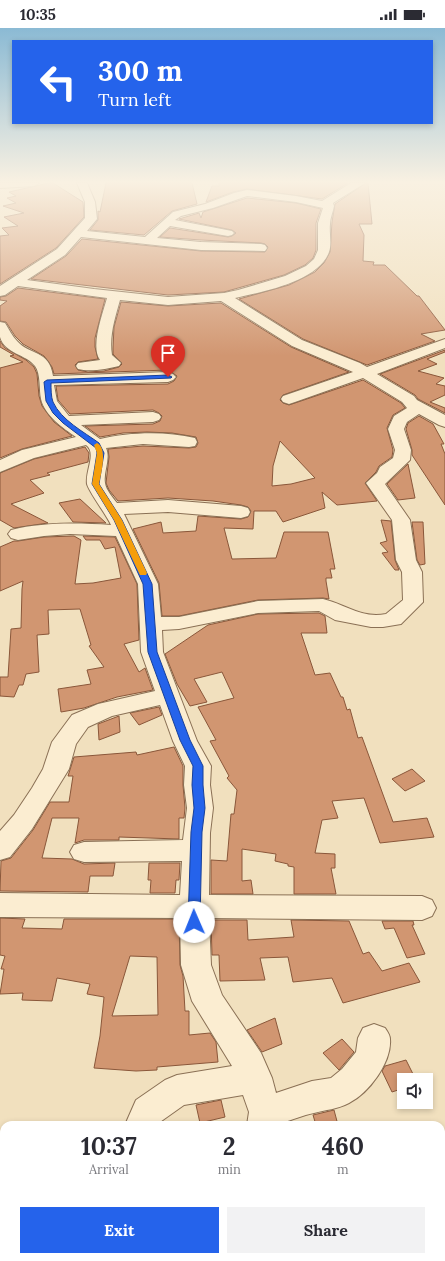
<!DOCTYPE html>
<style>
body{margin:0;font-family:Lora,serif;background:#f2f2f3;color:#2b2b33;height:100vh;display:flex;flex-direction:column;font-size:15px;white-space:nowrap}
*{box-sizing:border-box;margin:0}
p{font-size:13px;color:#7c7c81}
.icon{flex:none;width:22px;height:22px;fill:none;stroke:currentColor;stroke-width:2;stroke-linecap:round;stroke-linejoin:round}
.map{position:relative;flex:1;overflow:hidden}
.details{position:absolute;left:0px;top:1093px;width:445px;height:140px;display:flex;flex-direction:column;background:#fff;border-radius:12px 12px 0 0;box-shadow:0 2px 6px #0003}
.details>*{flex:none}
.guide{position:absolute;left:12px;top:12px;width:421px;height:84px;border-radius:0px;box-shadow:0 2px 6px #0003;background:#2563eb;color:#fff;overflow:hidden}
.fabs{position:absolute;left:397px;top:1045px;display:grid;gap:8px}
.fabs a{display:grid;place-items:center;width:36px;height:36px;border-radius:0px;background:#fff;box-shadow:0 2px 6px #0003;font-size:20px}
.pin{position:absolute;display:grid;place-items:center;width:34px;height:34px;color:#fff;margin:-41px -17px;border-radius:50% 50% 50% 0;rotate:-45deg;box-shadow:0 0 4px #0007}
.pin .icon{rotate:45deg}
.me{position:absolute;width:44px;margin:-22px;rotate:359deg;stroke-linejoin:round;filter:drop-shadow(0 0 3px #0008)}
.turn{display:flex;align-items:center;gap:14px;height:84px;padding:0 20px;font-size:18px}
.turn .icon{width:52px;height:52px;stroke-width:2.5}
.turn b{display:block;font-size:28px;line-height:34px}
.eta{display:flex;justify-content:space-evenly;align-items:center;height:68px;text-align:center}
.eta b{font-size:24px;font-weight:800;line-height:28px}
.cta{display:flex;gap:8px;margin-top:auto;padding:8px 20px}
.cta a{flex:1;height:46px;border-radius:0px;background:#2563eb;color:#fff;font-size:16px;font-weight:800;line-height:46px;text-align:center}
.cta a+a{background:#f2f2f3;color:#2b2b33}
.status{display:flex;justify-content:space-between;align-items:center;height:28px;padding:0 20px;background:#fff;direction:ltr}
.status svg{height:11px;fill:currentColor}
.map>svg:first-child{display:block}
</style>
<div class="status"><b>10:35</b><svg viewBox="0 0 49 12"><path d="M0 12V9h3v3zM5 12V6h3v6zM10 12V3h3v9zM15 12V0h3v12zM26 1h20v11H26zM47 4h2v5h-2z"/></svg></div>
<div class="map">
<svg width="445" height="1233" viewBox="0 0 445 1233">
<rect width="100%" height="100%" fill="#f1e0be"/>
<g fill="#d19671" stroke="#8a573a" fill-rule="evenodd">
<polygon points="49,155 53,155 83,174 84,189 56,220 0,256 0,208 9,207 2,200 18,198 4,189 24,185 3,178 16,175 7,170 16,168 9,164"/>
<polygon points="106,155 192,155 197,176 172,183 144,207 90,202 98,192 98,183 100,184"/>
<polygon points="219,155 348,155 322,171 247,161 233,164 206,174 212,158 219,158"/>
<polygon points="366,155 368,155 372,196 359,196 364,207 363,233 374,234 373,237 385,237 417,268 419,268 445,302 421,306 435,313 367,337 303,311 239,271 289,257 315,244 324,235 330,224 332,194 335,176"/>
<polygon points="247,170 296,175 321,181 316,195 316,222 313,230 305,237 284,247 224,264 168,267 31,251 66,228 82,211 201,223 265,224 268,219 265,216 261,215 201,212 160,209 170,200 228,209 232,208 236,205 232,202 179,191 199,185 201,190 203,184"/>
<path d="M18,260L105,271L95,310V319L98,331L78,334L75,337L78,342L88,344L104,343L119,339L122,336L113,326V320L114,299L121,274L168,278L221,275L291,319L349,344L283,367L280,372L283,375L289,377L363,352L401,375L405,380L393,387L387,400L393,422L392,429L379,438L376,444L365,455L377,473L337,477L322,464L325,480L283,494L276,483H254L253,501L224,500L232,531L276,530L284,504H328L335,541H330L332,550H326V553L329,571L323,570L258,572L179,588H162L159,555L133,501L161,494L163,505L196,503L198,488L241,491L248,489L251,483L248,479L241,477L213,473L168,470L118,473L109,462L106,455L109,429L108,421L143,418L189,420L196,419L198,415L196,409L172,405L147,404L123,405L100,409L85,398L153,396L160,393L162,388L159,385L153,382L70,386L58,372L56,358L168,356L174,353L177,348L168,342L54,346L52,339L44,328L23,316L15,308L6,294L0,293V278L7,273L0,272V269L6,268ZM280,413L315,450L291,456L272,458L273,438Z"/>
<polygon points="0,313 5,320 26,332 34,339 37,346 39,368 42,378 54,394 72,408 22,421 0,430 0,340 23,334 10,328 14,327 0,319"/>
<polygon points="445,322 445,324 427,331 437,336 418,343 444,350 436,356 445,358 445,367 430,374 445,380 445,385 418,371 415,367 380,346"/>
<polygon points="419,388 433,396 444,416 441,416 445,426 445,477 412,427 412,422 406,401 408,395"/>
<polygon points="85,419 89,425 88,434 47,445 50,447 30,452 44,465 11,476 48,495 14,500 0,492 0,445 34,431"/>
<polygon points="408,436 415,470 398,472 387,456"/>
<polygon points="80,471 106,495 73,494 59,475"/>
<polygon points="381,492 391,493 395,532 399,542 395,542 382,525 388,524 380,515 387,513"/>
<polygon points="412,494 423,494 425,536 420,537 417,532"/>
<polygon points="74,508 81,512 75,556 93,555 121,550 115,519 105,521 100,512 86,512 83,508 115,509 137,556 139,612 124,616 139,644 145,640 153,662 117,669 84,680 61,684 58,661 91,656 87,642 104,639 89,618 91,617 80,581 48,582 49,606 37,607 39,644 26,646 23,657 19,657 14,669 0,668 0,649 8,649 11,601 21,600 22,561 23,553 0,563 0,519 14,513 18,513 44,509"/>
<polygon points="319,585 325,588 327,605 301,605 315,647 330,645 341,669 343,669 347,682 350,681 358,710 362,709 393,794 427,790 434,809 380,815 364,770 332,773 338,790 322,792 315,825 335,826 335,840 331,840 336,866 294,866 294,839 288,838 288,836 275,833 276,826 242,821 242,853 251,852 253,866 211,866 211,832 227,833 231,786 234,786 237,762 227,750 229,748 210,713 216,712 198,679 234,670 222,644 194,651 207,674 190,678 177,656 165,626 208,597 258,586"/>
<polygon points="159,679 162,687 139,697 130,685"/>
<polygon points="119,688 120,704 99,712 98,696"/>
<polygon points="174,719 183,738 183,757 185,780 184,790 179,790 179,811 119,809 119,812 84,812 75,815 79,790 52,790 42,830 72,831 84,836 115,835 113,848 90,848 88,864 0,863 1,833 11,830 33,802 50,774 69,774 73,748 68,748 74,729 136,724 137,727"/>
<polygon points="412,741 425,753 405,763 392,751"/>
<polygon points="149,835 180,835 179,852 176,852 175,865 150,865 151,852 148,852"/>
<path d="M0,890L25,891L22,900L62,901L64,891H179L180,937L183,948L185,983H189V1007L210,1005L216,1014L218,1034L157,1039V1042L136,1043L94,1040L100,1008L104,969L87,966L90,956L57,950L52,973L22,972L23,965L0,966L4,941H1L5,928L0,927ZM130,928L157,929L158,987L112,988Z"/>
<polygon points="211,892 247,892 248,912 294,909 291,892 349,893 363,926 369,924 382,943 409,935 420,954 343,975 332,950 293,954 288,929 260,930 265,952 220,953 219,927 212,927"/>
<polygon points="382,893 413,893 414,897 412,897 425,926 407,930 394,900 385,901"/>
<polygon points="275,990 282,1016 262,1024 247,1002"/>
<polygon points="342,1011 354,1024 339,1042 323,1025"/>
<polygon points="406,1032 416,1052 404,1052 404,1060 392,1064 382,1043 385,1038"/>
<polygon points="221,1072 225,1089 200,1095 196,1077"/>
<polygon points="334,1082 338,1097 316,1097 313,1087"/>
</g>
<g fill="none" stroke-linecap="round" stroke-linejoin="round">
<defs>
<g id="minor">
<polygon points="0,155 39,155 34,158 0,160"/>
<path d="M77,155H87L95,174L97,191L87,203L145,209L173,184L205,176L234,165L247,162L296,168L322,173L351,155H365L333,175L334,178C333,184 330,190 330,196C329,205 332,216 329,224C319,253 263,264 235,270L302,312L360,335L367,339L445,311V320L377,346L414,368L417,372L445,387V399L439,397L419,386L407,394L404,401L411,422L410,432L385,456L410,492L416,532L422,544L423,574L401,596L383,599H371L335,592L319,583L258,585L179,601L162,602L163,624L197,713L211,738L210,757L213,780L210,805L209,867L422,868L432,872L436,880L432,888L422,892L209,890L211,937L222,967L261,1025L272,1050L276,1065L312,1053L331,1050L342,1041L356,1024L358,1010L363,1000L374,996L385,1000C387,1003 390,1007 390,1011C392,1034 369,1065 349,1075C338,1081 325,1082 314,1085C303,1087 292,1092 281,1095V1097H247L249,1084L243,1067L184,1077L160,1094L159,1097H125L136,1072L165,1052L177,1047L232,1038L192,973L181,937L180,890L0,889V865L180,867L182,833L84,834L74,831L70,824L74,817L84,814L183,812L187,780L184,757L185,738L173,713L160,677L112,688L88,699L76,716L69,741L32,801L10,829L0,832V803L14,787L32,760L43,741L52,714L72,687L98,676L155,663L141,624L138,556L116,508L70,506L44,508L18,512L11,510L8,506L11,502C44,494 77,495 111,497C106,486 89,464 87,456C85,443 97,425 86,417L34,430L0,444V432L22,422L76,409C63,400 45,388 41,371C39,362 41,346 35,338C26,326 5,326 0,309C0,305 0,298 0,294L5,295C9,301 12,308 17,313C30,328 49,321 53,348L168,344L173,346L176,349L173,352L168,354L54,357L57,373L69,388L153,384L159,386L161,389L159,392L153,394L81,397L100,411C129,404 166,403 195,410L197,414L195,418L189,419L143,416L106,420C111,431 103,444 105,455C106,462 113,470 117,475L168,472L241,478L248,480L250,484L248,488L241,490L168,484L124,486L158,556L161,589H179L258,573L323,571C345,576 361,591 386,586L403,572L402,544L396,532L392,492L366,455L377,445L380,439L393,430L395,422L388,401L394,388L407,380L402,374L363,350L295,374L289,376L283,374L281,371L283,368L353,344L292,318L221,273L168,277L120,272C115,290 109,308 112,327L121,335L119,338C107,341 90,344 78,341L76,338L78,335L100,332C90,318 103,285 107,270L18,258L5,267L0,268V258L57,221L85,190V174ZM247,168L296,174L323,180L318,195V222L314,231L306,238L285,248L238,262L224,265L168,269L94,261L27,252L65,227L81,209L201,222L265,223L267,220L265,217L261,216L201,214L157,210L170,198L228,208L232,207L234,205L232,203L175,192L181,188L213,180Z"/>
<polygon points="289,1229 327,1229 328,1233 290,1233"/>
</g>
</defs>
<use href="#minor" stroke="#8a7055" stroke-width="2"/>
<use href="#minor" fill="#fbedd1" fill-rule="evenodd"/>
</g>
<linearGradient id="sky" x2="0" y2="1"><stop stop-color="#8bbad4"/><stop offset="0.47" stop-color="#f9f1e2"/><stop offset="1" stop-color="#f9f1e2" stop-opacity="0"/></linearGradient>
<rect width="445" height="328" fill="url(#sky)"/>
<path fill="#2563eb" stroke="#184099" d="M168,347L172,349L171,350L51,355C51,361 51,369 53,374C61,392 84,404 99,415L104,425L99,456L122,492L152,556L157,624L190,712L203,738V757L205,780L202,804L200,894L199,897L194,899L190,897L188,894L191,804L194,780L192,757L193,738L180,712L148,624L143,556L114,492L92,456L97,425L96,420L63,395L53,385L46,373L44,354L47,352Z"/>
<path fill="#f59e0b" d="M97,415C108,420 101,446 99,456L122,492L147,545L146,547H140L139,545L114,492L92,456L97,425L94,417Z"/>
</svg>
<div class="fabs">
<a><svg class="icon" aria-label="sound" viewBox="0 0 24 24"><path d="M4 9h4l5-4v14l-5-4H4zM17 9q2 3 0 6"/></svg></a>
</div>
<div class="pin" style="left:168px;top:349px;background:#d93025"><svg class="icon" aria-label="arrive" viewBox="0 0 24 24"><path d="M6 21V4h12l-3 4 3 4H6"/></svg></div>
<svg class="me" style="left:194px;top:894px" viewBox="-20 -20 40 40"><circle r="19" fill="#fff"/><path d="M0-13L10 11 0 6-10 11z" fill="#2563eb"/></svg>
<div class="guide">
<div class="turn"><svg class="icon" aria-label="left" viewBox="0 0 24 24"><path d="M17 20v-9H6M10 6l-5 5 5 5"/></svg><div><b>300 m</b>Turn left</div></div>
</div>
<section class="details">
<div class="eta">
<div><b>10:37</b><p>Arrival</p></div>
<div><b>2</b><p>min</p></div>
<div><b>460</b><p>m</p></div>
</div>
<div class="cta"><a>Exit</a><a>Share</a></div>
</section>
</div>
